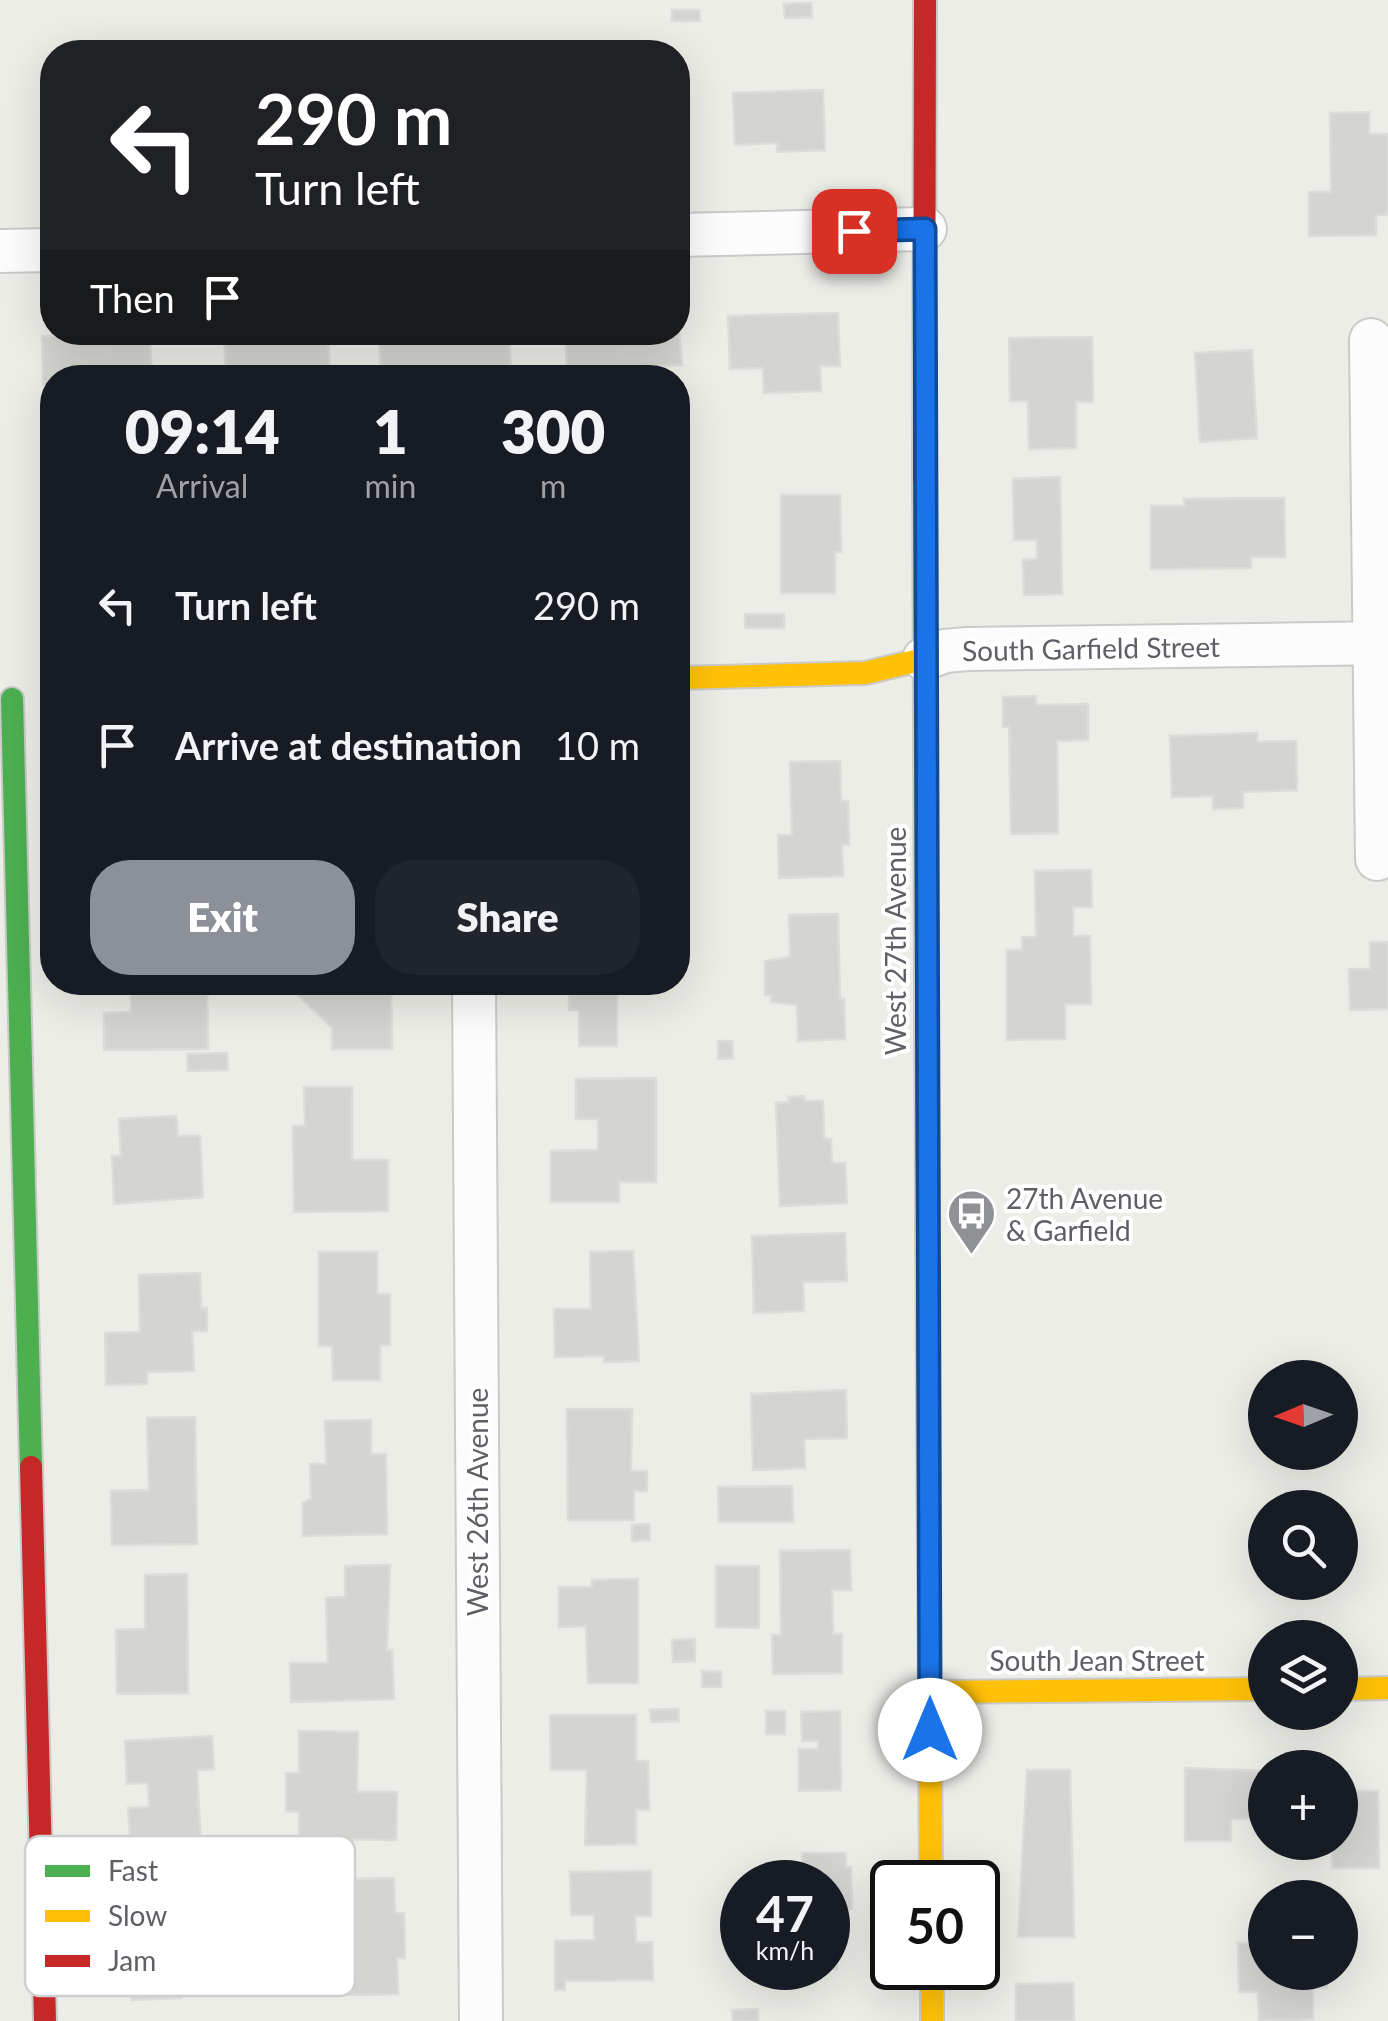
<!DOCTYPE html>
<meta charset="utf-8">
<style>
body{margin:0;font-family:Lato,sans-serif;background:#20242c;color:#f1f3f6;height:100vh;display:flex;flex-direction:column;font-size:38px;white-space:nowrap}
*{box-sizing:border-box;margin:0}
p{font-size:32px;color:#9ea1a6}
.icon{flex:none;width:55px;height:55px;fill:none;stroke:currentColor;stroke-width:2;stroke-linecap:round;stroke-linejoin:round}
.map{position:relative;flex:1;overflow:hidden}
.drawer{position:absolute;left:40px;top:365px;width:650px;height:630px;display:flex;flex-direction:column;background:#171b24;border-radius:40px;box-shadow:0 10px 40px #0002}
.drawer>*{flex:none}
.top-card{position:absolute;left:40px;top:40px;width:650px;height:305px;border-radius:40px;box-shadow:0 10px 40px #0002;background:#202124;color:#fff;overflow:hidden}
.needle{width:65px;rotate:268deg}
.buttons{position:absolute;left:1248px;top:1360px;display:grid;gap:20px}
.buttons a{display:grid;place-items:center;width:110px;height:110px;border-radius:50%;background:#171b24;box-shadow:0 10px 40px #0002;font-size:50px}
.speed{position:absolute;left:720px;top:1860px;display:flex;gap:20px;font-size:50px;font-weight:700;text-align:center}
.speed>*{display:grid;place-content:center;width:130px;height:130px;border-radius:50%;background:#171b24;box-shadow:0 10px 40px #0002;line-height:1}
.speed small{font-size:25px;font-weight:400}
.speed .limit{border:5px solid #111;border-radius:15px;background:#fff;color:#111}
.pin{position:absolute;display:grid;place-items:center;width:85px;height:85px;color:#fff;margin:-42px;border-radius:20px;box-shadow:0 5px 15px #0006}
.me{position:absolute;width:110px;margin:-55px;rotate:0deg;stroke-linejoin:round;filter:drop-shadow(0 0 8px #0008)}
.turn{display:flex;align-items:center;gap:35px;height:210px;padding:0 50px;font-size:45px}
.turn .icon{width:130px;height:130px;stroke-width:2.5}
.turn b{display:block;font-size:70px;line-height:85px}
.then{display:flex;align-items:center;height:95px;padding:0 50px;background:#0003;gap:20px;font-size:38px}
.eta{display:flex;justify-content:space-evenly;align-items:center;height:170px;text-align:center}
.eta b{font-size:60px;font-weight:800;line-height:70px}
.button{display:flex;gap:20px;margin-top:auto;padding:20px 50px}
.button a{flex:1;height:115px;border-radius:40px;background:#8c9099;color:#fff;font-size:40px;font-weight:800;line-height:115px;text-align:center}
.button a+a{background:#20242c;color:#f1f3f6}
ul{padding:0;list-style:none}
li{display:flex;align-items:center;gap:30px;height:140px;padding:0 50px}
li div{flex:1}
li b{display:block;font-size:38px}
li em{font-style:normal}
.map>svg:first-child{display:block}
</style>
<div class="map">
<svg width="1388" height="2021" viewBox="0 0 1388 2021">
<rect width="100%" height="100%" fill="#edede8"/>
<g fill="#d4d4d1" stroke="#dcdcd8" stroke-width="2.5">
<polygon points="811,3 812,17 785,18 784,4"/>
<polygon points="672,10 699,10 700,21 672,21"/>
<polygon points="823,90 825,150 777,152 777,143 735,145 733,93"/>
<polygon points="1369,112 1369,134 1388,134 1388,215 1376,215 1376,235 1309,236 1309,192 1331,192 1330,113"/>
<polygon points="838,313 840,366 820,366 821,391 764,393 763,368 730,369 728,316"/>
<polygon points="678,319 682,365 649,366 650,378 614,378 614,366 567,368 565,332 678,332"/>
<polygon points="328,332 330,377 226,378 224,333"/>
<polygon points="509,332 511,378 381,378 379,334"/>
<polygon points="100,334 100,341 150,340 152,378 52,378 50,401 50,385 43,385 42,336"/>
<polygon points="1092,337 1093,402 1076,402 1076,448 1029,449 1028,401 1010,401 1009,338"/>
<polygon points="1252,350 1257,438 1200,442 1195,353"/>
<polygon points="1060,477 1062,594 1024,595 1023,560 1037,559 1037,540 1014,540 1013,479"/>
<polygon points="781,495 840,495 841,552 835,552 835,593 781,593"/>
<polygon points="1284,498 1285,557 1251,557 1251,568 1151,569 1151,506 1185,506 1184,499"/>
<rect x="745" y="614" width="39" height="14"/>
<polygon points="1036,696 1036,705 1088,704 1088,740 1057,741 1058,833 1011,834 1009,726 1003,727 1003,697"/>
<polygon points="1257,733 1257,742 1296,741 1297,790 1243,792 1243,808 1213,809 1213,796 1172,797 1170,736"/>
<polygon points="840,761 841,801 848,801 849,845 842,845 843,876 779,878 778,835 792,835 790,762"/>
<polygon points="1091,870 1092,907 1073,907 1073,936 1090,936 1091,1004 1065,1004 1065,1039 1007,1040 1007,950 1022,950 1022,937 1036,937 1035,871"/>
<polygon points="838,914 840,999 844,999 845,1039 798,1041 797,1005 771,1002 771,995 765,995 765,961 790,957 789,915"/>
<polygon points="1370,942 1388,942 1388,1009 1350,1010 1349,969 1370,969"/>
<polygon points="131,982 207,982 208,1049 104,1050 104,1013 131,1012"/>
<polygon points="270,982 391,982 392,1049 332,1049 332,1028 290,987 270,988"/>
<polygon points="569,982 617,982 617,1046 579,1046 579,1010 569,1010"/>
<polygon points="718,1041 732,1041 733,1058 718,1059"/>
<polygon points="227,1053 228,1070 188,1071 187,1054"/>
<polygon points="656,1078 656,1182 619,1182 619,1202 551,1202 551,1151 598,1150 598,1119 576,1119 576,1079"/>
<polygon points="304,1087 352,1087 352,1160 388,1160 388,1211 294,1212 293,1126 305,1126"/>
<polygon points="804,1096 805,1101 823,1101 824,1139 831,1139 832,1163 845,1163 847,1203 780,1206 776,1103 789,1102 788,1097"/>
<polygon points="176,1116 178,1136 200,1136 203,1197 114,1204 112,1156 121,1156 119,1119"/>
<polygon points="845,1233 847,1281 803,1282 804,1311 754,1313 752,1236"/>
<polygon points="633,1251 639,1361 604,1362 604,1356 555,1357 554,1309 591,1309 590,1252"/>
<polygon points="319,1252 377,1252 377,1294 390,1294 390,1345 380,1345 380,1380 333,1380 332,1346 319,1346"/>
<polygon points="200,1273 201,1308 207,1308 207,1331 192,1331 194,1371 147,1372 147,1384 106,1385 105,1333 140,1332 139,1275"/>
<polygon points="846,1390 847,1438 804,1439 805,1468 753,1470 751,1394"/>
<polygon points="567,1409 632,1409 631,1471 647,1471 647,1491 634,1491 634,1520 568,1520"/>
<polygon points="195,1417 197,1544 112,1545 111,1491 149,1490 147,1418"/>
<polygon points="371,1420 371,1454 386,1454 387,1534 303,1536 303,1503 311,1498 310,1464 326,1464 325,1421"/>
<polygon points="792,1486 793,1522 719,1522 718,1487"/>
<polygon points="649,1524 650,1540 632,1541 632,1525"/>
<polygon points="850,1550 851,1590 832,1590 833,1634 842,1634 842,1673 773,1674 772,1635 781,1635 780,1551"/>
<polygon points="390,1565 387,1650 392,1650 394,1699 291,1702 290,1663 328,1663 326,1598 345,1597 345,1566"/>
<polygon points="716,1566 759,1566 759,1628 716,1627"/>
<polygon points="187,1574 188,1693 117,1694 116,1630 145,1629 145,1575"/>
<polygon points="638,1579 638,1683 588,1683 586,1626 559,1627 559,1587 592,1587 592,1580"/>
<polygon points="695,1639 695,1661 673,1662 672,1640"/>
<polygon points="702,1671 721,1672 721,1687 702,1687"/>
<polygon points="678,1709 679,1721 651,1722 650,1710"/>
<rect x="766" y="1711" width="19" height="23"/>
<polygon points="840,1711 841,1790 799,1791 799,1749 818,1749 818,1741 802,1741 801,1712"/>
<polygon points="550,1715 636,1715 636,1761 648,1761 649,1810 636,1810 636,1844 585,1845 587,1770 551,1770"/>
<polygon points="299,1731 358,1732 357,1792 397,1792 396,1840 299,1839 299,1812 286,1811 286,1773 299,1773"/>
<polygon points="212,1736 214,1769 197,1770 201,1846 131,1850 128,1808 149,1807 148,1783 127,1784 125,1741"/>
<polygon points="1185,1768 1265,1771 1265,1825 1254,1825 1254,1819 1231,1819 1231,1841 1185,1841"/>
<polygon points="1027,1770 1070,1770 1074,1937 1018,1937"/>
<polygon points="1340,1772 1347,1772 1348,1791 1378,1791 1379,1868 1332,1868 1332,1842 1340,1842"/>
<polygon points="802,1853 846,1853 846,1867 851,1867 852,1909 837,1909 837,1969 787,1969 828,1968 828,1882 763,1882 763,1873 802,1873"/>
<polygon points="651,1871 651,1916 635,1916 636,1943 652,1942 653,1980 565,1981 565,1990 555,1990 555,1941 594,1940 594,1915 571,1915 570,1872"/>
<polygon points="394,1878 395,1913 404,1913 405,1958 397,1958 398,1994 348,1995 347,1879"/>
<polygon points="176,1882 179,1931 198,1930 200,1971 180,1972 181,1998 131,2000 130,1965 123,1966 121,1930 130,1929 128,1884"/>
<polygon points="1238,1943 1265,1943 1265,1972 1327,1972 1327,1988 1313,1988 1313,2019 1259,2021 1258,1992 1239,1992"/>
<polygon points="1073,1983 1074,2021 1016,2021 1016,1984"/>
<polygon points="758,2009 758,2021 733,2021 732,2010"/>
</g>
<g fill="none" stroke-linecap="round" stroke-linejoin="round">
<defs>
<g id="street">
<polyline points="678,235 925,229"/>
<polyline points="0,251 52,250"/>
<polyline points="1371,340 1377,859"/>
<polyline points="924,659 945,651 967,649 1388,643"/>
<polyline points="474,982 481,2021"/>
</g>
<g id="fast">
<polyline points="924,479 926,991"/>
<polyline points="12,699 31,1467"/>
</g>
<g id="slow">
<polyline points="678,678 865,673 924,659"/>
<polyline points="928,1409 931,1882"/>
<polyline points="1340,1689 1388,1688"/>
<polyline points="930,1692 1265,1689"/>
<polyline points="932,1968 932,2021"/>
</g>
<g id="jam">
<polyline points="924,479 925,0"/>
<polyline points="926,991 928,1409"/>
<polyline points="31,1467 45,2021"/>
</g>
</defs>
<use href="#street" stroke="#cacac8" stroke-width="46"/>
<use href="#fast" stroke="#cacac9" stroke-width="26"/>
<use href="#slow" stroke="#cacac9" stroke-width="26"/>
<use href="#jam" stroke="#cacac9" stroke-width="26"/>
<use href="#street" stroke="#fcfcfc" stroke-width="42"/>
<use href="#fast" stroke="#4caf50" stroke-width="22"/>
<use href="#slow" stroke="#ffc107" stroke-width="22"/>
<use href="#jam" stroke="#c62828" stroke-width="22"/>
</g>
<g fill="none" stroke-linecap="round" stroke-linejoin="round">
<defs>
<polyline id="route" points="854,231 925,229 930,1730"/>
</defs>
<use href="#route" stroke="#114b97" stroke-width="25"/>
<use href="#route" stroke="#1a73e8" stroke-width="18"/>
</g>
<defs>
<symbol id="bus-pin" viewBox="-11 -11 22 30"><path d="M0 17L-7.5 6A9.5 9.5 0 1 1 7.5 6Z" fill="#909194" stroke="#fff"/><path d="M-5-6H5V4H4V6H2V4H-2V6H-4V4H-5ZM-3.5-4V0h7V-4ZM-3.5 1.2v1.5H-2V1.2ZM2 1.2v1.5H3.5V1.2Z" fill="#fff"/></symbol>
</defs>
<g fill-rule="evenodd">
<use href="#bus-pin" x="944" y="1186" width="55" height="75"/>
</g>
<g text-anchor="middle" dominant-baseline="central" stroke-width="8" stroke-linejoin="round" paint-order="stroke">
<g font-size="28" fill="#5e6066" stroke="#fff">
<text transform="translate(1091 648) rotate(-1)">South Garfield Street</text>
<text transform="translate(895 941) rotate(-90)">West 27th Avenue</text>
<text transform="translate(477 1502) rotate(-90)">West 26th Avenue</text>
<text x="1097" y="1660">South Jean Street</text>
</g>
<g font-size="28" fill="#5e6066" stroke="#fff" text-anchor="start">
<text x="1006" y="1198">27th Avenue<tspan x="1006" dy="32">&amp; Garfield</tspan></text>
</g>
</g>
<rect x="25" y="1836" width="330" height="160" rx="15" fill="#fff" stroke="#cfcfd1" stroke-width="2.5"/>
<rect x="45" y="1865" width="45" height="12" fill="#4caf50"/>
<rect x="45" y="1910" width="45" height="12" fill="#ffc107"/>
<rect x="45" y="1955" width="45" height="12" fill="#c62828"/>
<g font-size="28" fill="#5e6066">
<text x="108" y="1881">Fast</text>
<text x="108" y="1926">Slow</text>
<text x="108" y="1971">Jam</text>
</g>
</svg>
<div class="buttons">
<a><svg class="needle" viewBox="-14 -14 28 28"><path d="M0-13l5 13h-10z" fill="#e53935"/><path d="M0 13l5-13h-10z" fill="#9ea1a6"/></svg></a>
<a><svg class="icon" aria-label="search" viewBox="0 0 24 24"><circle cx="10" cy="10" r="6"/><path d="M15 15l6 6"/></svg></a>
<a><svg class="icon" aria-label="layers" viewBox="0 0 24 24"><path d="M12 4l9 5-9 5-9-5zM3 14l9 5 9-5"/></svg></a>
<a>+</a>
<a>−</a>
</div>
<div class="speed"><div>47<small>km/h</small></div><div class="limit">50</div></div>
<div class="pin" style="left:854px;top:231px;background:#d93025"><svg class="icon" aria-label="arrive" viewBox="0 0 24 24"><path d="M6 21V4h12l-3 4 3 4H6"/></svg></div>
<svg class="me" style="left:930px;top:1730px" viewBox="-20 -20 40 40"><circle r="19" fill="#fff"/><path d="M0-13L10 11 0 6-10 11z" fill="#1a73e8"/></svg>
<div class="top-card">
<div class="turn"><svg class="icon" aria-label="left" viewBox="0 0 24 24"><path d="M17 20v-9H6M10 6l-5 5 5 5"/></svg><div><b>290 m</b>Turn left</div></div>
<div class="then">Then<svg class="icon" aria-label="arrive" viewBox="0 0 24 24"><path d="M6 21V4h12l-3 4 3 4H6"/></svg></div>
</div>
<section class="drawer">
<div class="eta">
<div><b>09:14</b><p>Arrival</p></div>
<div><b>1</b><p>min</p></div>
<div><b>300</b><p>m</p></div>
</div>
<ul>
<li><svg class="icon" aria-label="left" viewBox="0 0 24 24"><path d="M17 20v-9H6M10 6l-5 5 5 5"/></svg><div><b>Turn left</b></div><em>290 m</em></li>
<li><svg class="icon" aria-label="arrive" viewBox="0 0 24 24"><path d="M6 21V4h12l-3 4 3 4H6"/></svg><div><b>Arrive at destination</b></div><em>10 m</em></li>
</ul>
<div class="button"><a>Exit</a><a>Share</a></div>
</section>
</div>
